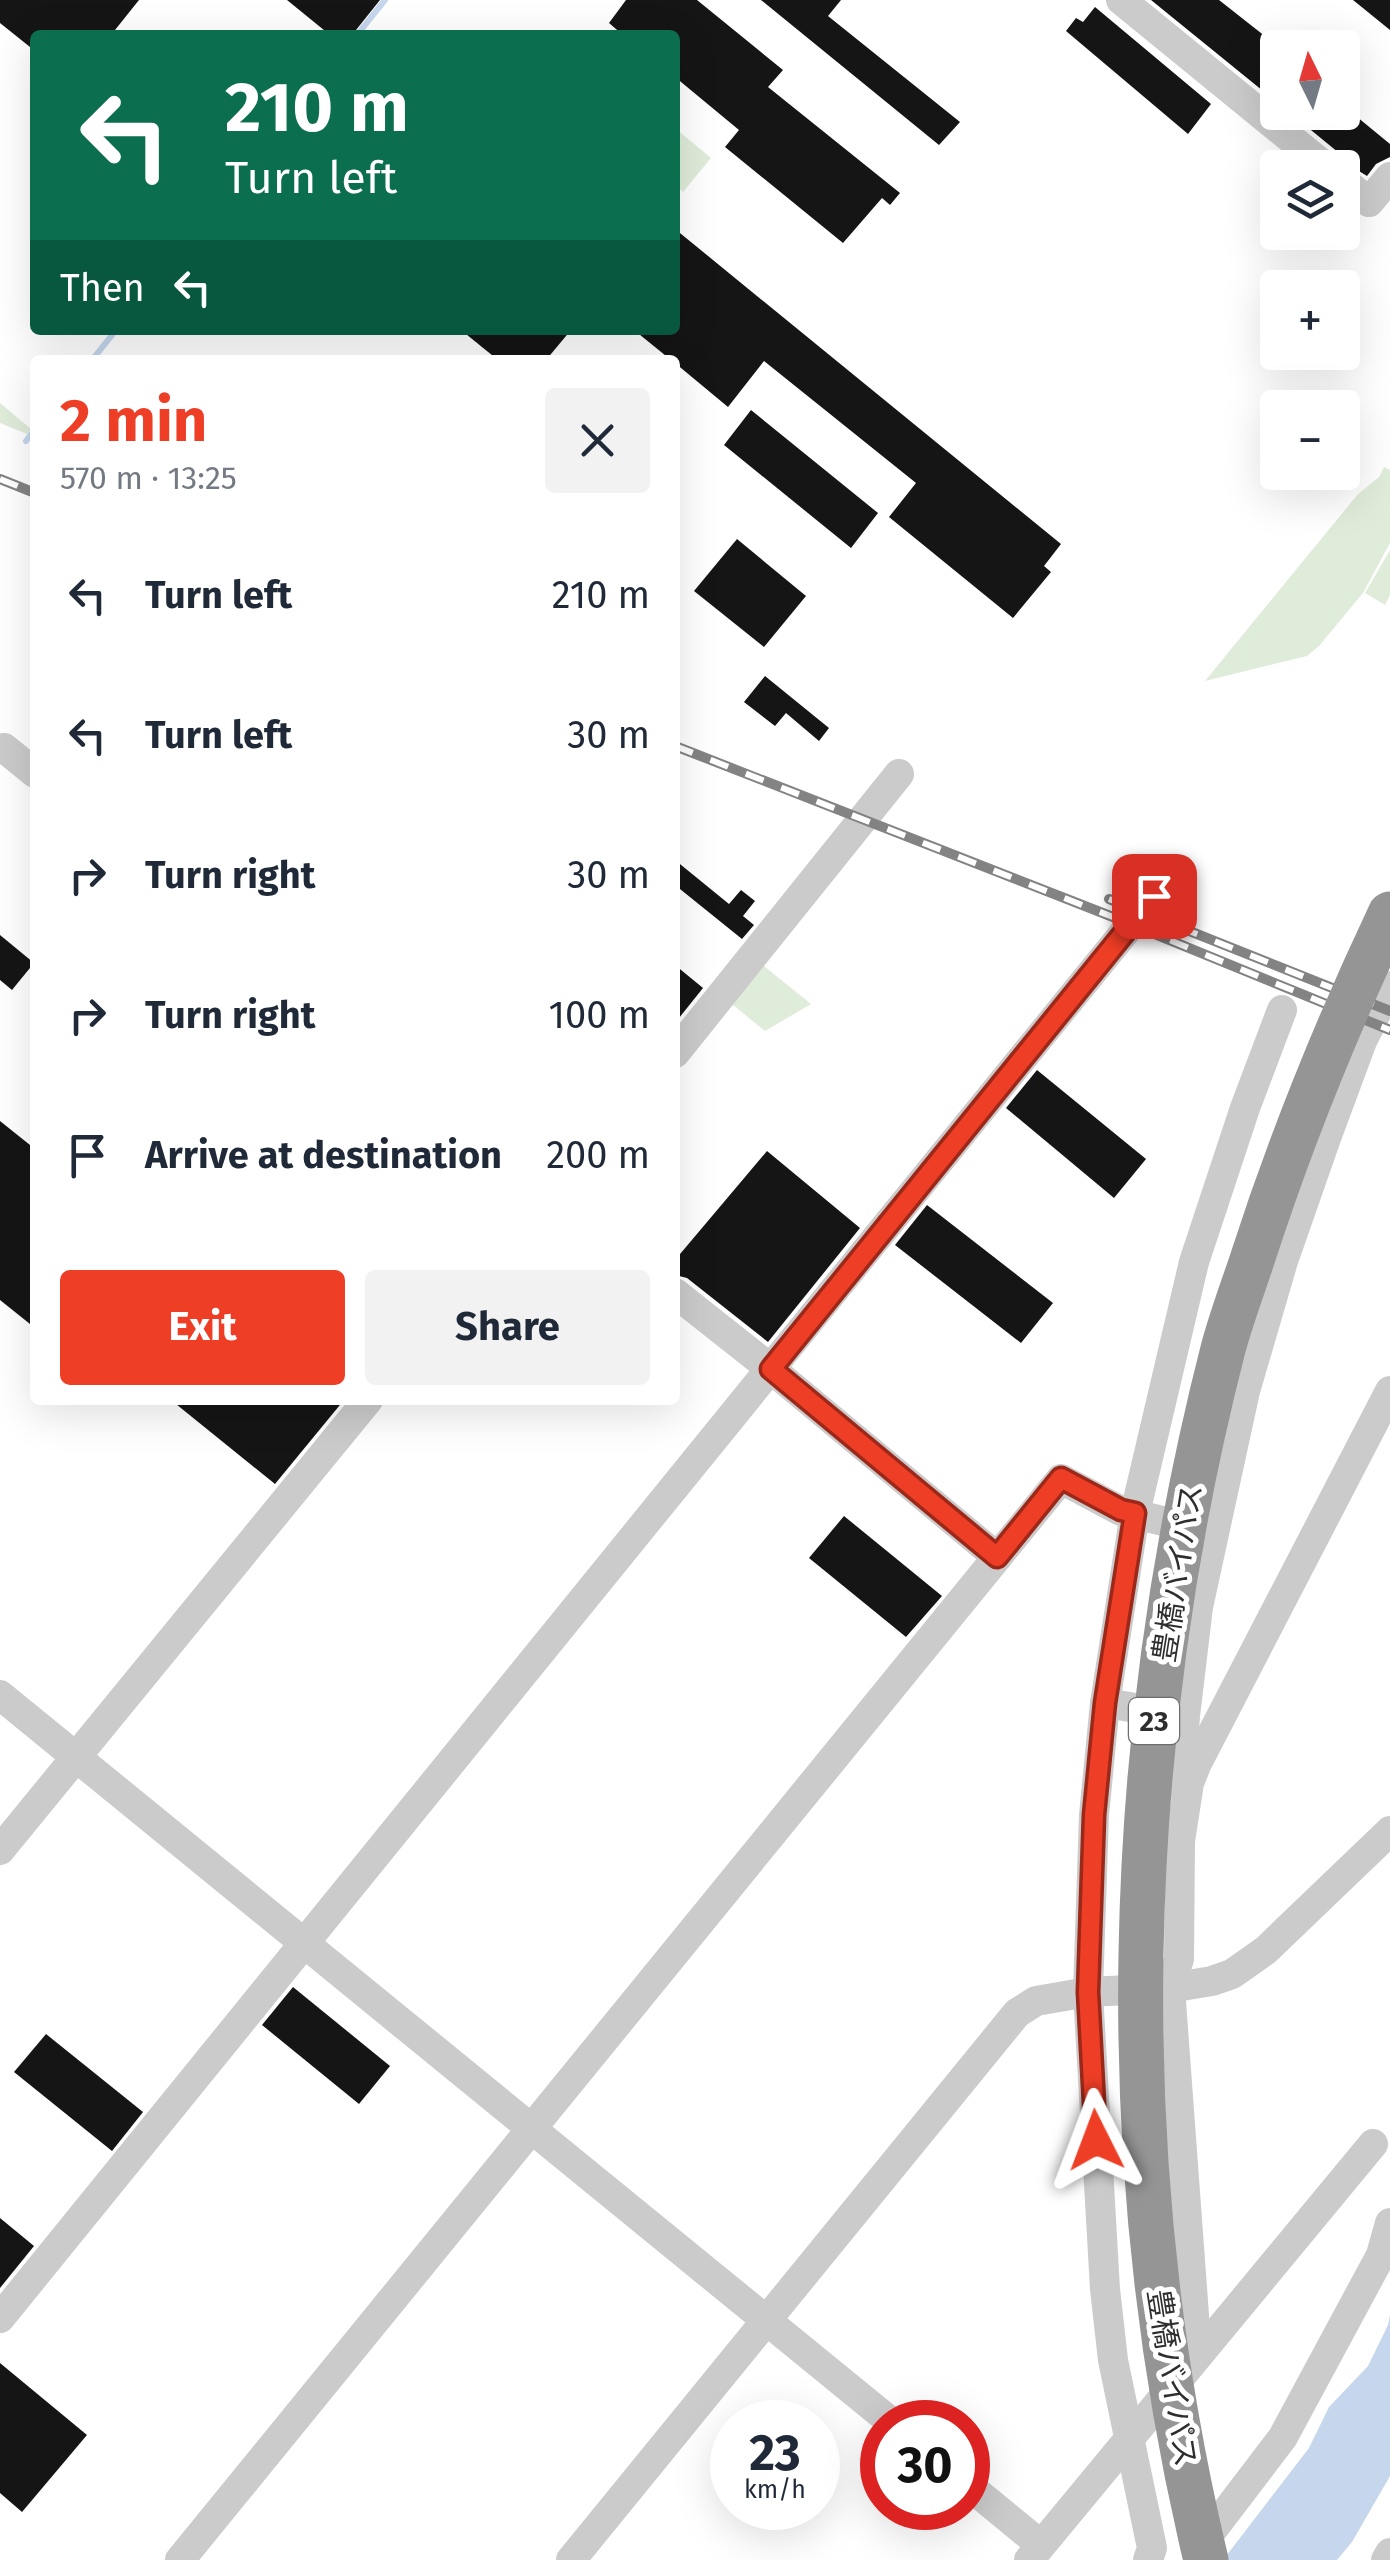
<!DOCTYPE html>
<meta charset="utf-8">
<style>
body{margin:0;font-family:"Fira Sans","Noto Sans JP",sans-serif;background:#f2f2f3;color:#1f2937;height:100vh;display:flex;flex-direction:column;font-size:38px;white-space:nowrap}
*{box-sizing:border-box;margin:0}
p{font-size:32px;color:#747a83}
.icon{flex:none;width:55px;height:55px;fill:none;stroke:currentColor;stroke-width:2;stroke-linecap:round;stroke-linejoin:round}
.map{position:relative;flex:1;overflow:hidden}
.drawer{position:absolute;left:30px;top:355px;width:650px;height:1050px;display:flex;flex-direction:column;background:#fff;border-radius:10px;box-shadow:0 10px 40px #0002}
.drawer>*{flex:none}
.top-card{position:absolute;left:30px;top:30px;width:650px;height:305px;border-radius:10px;box-shadow:0 10px 40px #0002;background:#0b6e4f;color:#fff;overflow:hidden}
.needle{width:65px;rotate:355deg}
.tools{position:absolute;left:1260px;top:30px;display:grid;gap:20px}
.tools a{display:grid;place-items:center;width:100px;height:100px;border-radius:10px;background:#fff;box-shadow:0 10px 40px #0002;font-size:50px}
.speed{position:absolute;left:710px;top:2400px;display:flex;gap:20px;font-size:50px;font-weight:700;text-align:center}
.speed>*{display:grid;place-content:center;width:130px;height:130px;border-radius:50%;background:#fff;box-shadow:0 10px 40px #0002;line-height:1}
.speed small{font-size:25px;font-weight:400}
.speed .limit{border:15px solid #d22;background:#fff;color:#111}
.pin{position:absolute;display:grid;place-items:center;width:85px;height:85px;color:#fff;margin:-42px;border-radius:20px;box-shadow:0 5px 15px #0006}
.me{position:absolute;width:110px;margin:-55px;rotate:357deg;stroke-linejoin:round;filter:drop-shadow(0 0 8px #0008)}
.turn{display:flex;align-items:center;gap:35px;height:210px;padding:0 30px;font-size:45px}
.turn .icon{width:130px;height:130px;stroke-width:2.5}
.turn b{display:block;font-size:70px;line-height:85px}
.then{display:flex;align-items:center;height:95px;padding:0 30px;background:#0003;gap:20px;font-size:38px}
.round{display:grid;place-items:center;flex:none;width:105px;height:105px;border-radius:10px;background:#f2f2f3}
.summary{display:flex;align-items:center;justify-content:space-between;height:170px;padding:0 30px}
h1{font-size:60px;font-weight:700;line-height:75px;color:#ee3e26}
.button{display:flex;gap:20px;margin-top:auto;padding:20px 30px}
.button a{flex:1;height:115px;border-radius:10px;background:#ee3e26;color:#fff;font-size:40px;font-weight:700;line-height:115px;text-align:center}
.button a+a{background:#f2f2f3;color:#1f2937}
ul{padding:0;list-style:none}
li{display:flex;align-items:center;gap:30px;height:140px;padding:0 30px}
li div{flex:1}
li b{display:block;font-size:38px}
li em{font-style:normal}
.map>svg:first-child{display:block}
</style>
<div class="map">
<svg width="1390" height="2560" viewBox="0 0 1390 2560">
<rect width="100%" height="100%" fill="#fff"/>
<g fill="#e0ecda">
<polygon points="675,128 711,158 683,192 675,185"/>
<polygon points="0,403 31,429 27,434 0,423"/>
<polygon points="1384,467 1390,470 1390,543 1363,593 1319,646 1307,656 1205,681 1358,494 1379,477"/>
<polygon points="1390,550 1390,595 1385,605 1365,593"/>
<polygon points="759,962 811,1004 765,1031 727,1000"/>
</g>
<polygon fill="#c5d6ed" points="1390,2315 1390,2476 1352,2542 1337,2560 1223,2560 1309,2448 1329,2407 1368,2366 1388,2325"/>
<g fill="none" stroke-linecap="round" stroke-linejoin="round">
<g stroke="#c5d6ed" stroke-width="6">
<polyline points="357,35 385,0"/>
<polyline points="92,360 116,330"/>
<polyline points="26,441 35,429"/>
</g>
</g>
<g fill="#151515">
<polygon points="0,0 139,0 111,35 35,35 35,51 0,23"/>
<polygon points="287,0 380,0 352,35 330,35"/>
<polygon points="626,0 697,0 783,70 768,87 900,193 890,205 882,198 843,243 725,147 739,130 675,77 675,35 623,35 609,23"/>
<polygon points="761,0 841,0 828,16 960,122 939,145"/>
<polygon points="1151,0 1219,0 1266,37 1263,42 1278,53 1278,103"/>
<polygon points="1353,0 1390,0 1390,30"/>
<polygon points="1095,7 1211,104 1188,134 1066,31 1076,18 1083,22"/>
<polygon points="1289,112 1351,112 1390,144 1390,157 1376,164 1367,176 1344,162 1339,153"/>
<polygon points="675,229 1061,544 1044,566 1051,572 1013,618 889,517 916,483 764,361 728,407 675,363 675,360 671,360 634,330 675,330"/>
<polygon points="461,330 571,330 546,360 498,360"/>
<polygon points="751,410 878,513 851,548 724,445"/>
<polygon points="737,539 806,596 764,647 694,591"/>
<polygon points="765,676 829,728 819,741 786,713 775,726 744,702"/>
<polygon points="675,860 729,904 741,890 755,901 743,916 754,925 742,939 675,885"/>
<polygon points="0,935 34,963 12,990 0,980"/>
<polygon points="675,965 703,988 675,1023"/>
<polygon points="1037,1070 1146,1159 1114,1198 1006,1108"/>
<polygon points="0,1121 35,1149 35,1328 0,1300"/>
<polygon points="767,1151 860,1228 768,1342 687,1278 675,1275 675,1260"/>
<polygon points="927,1205 1053,1303 1021,1343 895,1245"/>
<polygon points="171,1400 344,1400 275,1484"/>
<polygon points="844,1516 942,1596 906,1637 809,1558"/>
<polygon points="293,1987 390,2066 359,2104 262,2025"/>
<polygon points="46,2034 143,2112 112,2151 14,2072"/>
<polygon points="0,2218 34,2246 0,2288"/>
<polygon points="0,2363 87,2435 22,2512 0,2493"/>
</g>
<g fill="none" stroke-linecap="round" stroke-linejoin="round">
<g stroke="#cbcbcb" stroke-width="30">
<polyline points="1121,0 1327,168"/>
<polyline points="1342,180 1369,202 1390,177"/>
<polyline points="4,748 35,773"/>
<polyline points="675,1053 899,774"/>
<polyline points="675,1293 771,1369 997,1557"/>
<polyline points="0,1695 891,2422"/>
<polyline points="1105,1703 1094,1815 1088,1992 1105,2289 1113,2360 1152,2548 1148,2560"/>
<polyline points="1173,1714 1105,1703 1135,1513 1194,1262 1245,1108 1282,1010"/>
<polyline points="1180,1786 1185,1716 1198,1607 1245,1391 1283,1261 1326,1138 1362,1041 1390,986"/>
<polyline points="0,1850 368,1400"/>
<polyline points="0,2318 1154,896"/>
<polyline points="1197,2356 1170,1988 1179,1959 1180,1841 1189,1783 1197,1763 1390,1391"/>
<polyline points="968,2485 1041,2545"/>
<polyline points="1197,2550 1283,2437 1381,2255 1390,2223"/>
<polyline points="180,2560 1061,1479 1121,1511 1213,1533"/>
<polyline points="571,2560 1017,2013 1036,2001 1088,1992 1170,1988 1212,1981 1232,1974 1266,1950 1390,1831"/>
<polyline points="1029,2560 1373,2144"/>
<polyline points="1386,2560 1390,2553"/>
</g>
<defs>
<g id="rail">
<polyline points="0,479 35,493"/>
<polyline points="675,746 1113,917 1390,1030"/>
<polyline points="1109,899 1390,1011"/>
</g>
</defs>
<use href="#rail" stroke="#838383" stroke-width="10"/>
<use href="#rail" stroke="#fff" stroke-width="6" stroke-dasharray="19" stroke-linecap="butt"/>
<path stroke="#959595" stroke-width="45" d="M1206,2560C1111,2164 1122,1743 1223,1349C1231,1319 1242,1290 1252,1260C1290,1142 1337,1026 1390,914"/>
</g>
<g fill="none" stroke-linecap="round" stroke-linejoin="round">
<defs>
<polyline id="route" points="1096,2140 1088,1992 1094,1815 1105,1703 1135,1513 1121,1510 1061,1478 997,1557 771,1369 1154,896"/>
</defs>
<use href="#route" stroke="#9b2819" stroke-width="25"/>
<use href="#route" stroke="#ee3e26" stroke-width="18"/>
</g>
<g text-anchor="middle" dominant-baseline="central" stroke-width="10" stroke-linejoin="round" paint-order="stroke">
<rect fill="#fff" stroke="#6d6d6d" stroke-width="2.5" x="1129" y="1698" width="50" height="46" rx="8"/>
<g font-size="28" font-weight="bold" fill="#2e2e2e">
<text x="1154" y="1721">23</text>
</g>
<g font-size="30" fill="#2e2e2e" stroke="#fff">
<text transform="translate(1178 1573) rotate(-81)">豊橋バイパス</text>
<text transform="translate(1172 2378) rotate(81)">豊橋バイパス</text>
</g>
</g>
</svg>
<div class="tools">
<a><svg class="needle" viewBox="-14 -14 28 28"><path d="M0-13l5 13h-10z" fill="#e53935"/><path d="M0 13l5-13h-10z" fill="#747a83"/></svg></a>
<a><svg class="icon" aria-label="layers" viewBox="0 0 24 24"><path d="M12 4l9 5-9 5-9-5zM3 14l9 5 9-5"/></svg></a>
<a>+</a>
<a>−</a>
</div>
<div class="speed"><div>23<small>km/h</small></div><div class="limit">30</div></div>
<div class="pin" style="left:1154px;top:896px;background:#d93025"><svg class="icon" aria-label="arrive" viewBox="0 0 24 24"><path d="M6 21V4h12l-3 4 3 4H6"/></svg></div>
<svg class="me" style="left:1096px;top:2140px" viewBox="-20 -20 40 40"><path d="M0-17L14 15 0 8-14 15z" fill="#ee3e26" stroke="#fff" stroke-width="4"/></svg>
<div class="top-card">
<div class="turn"><svg class="icon" aria-label="left" viewBox="0 0 24 24"><path d="M17 20v-9H6M10 6l-5 5 5 5"/></svg><div><b>210 m</b>Turn left</div></div>
<div class="then">Then<svg class="icon" aria-label="left" viewBox="0 0 24 24"><path d="M17 20v-9H6M10 6l-5 5 5 5"/></svg></div>
</div>
<section class="drawer">
<div class="summary"><div><h1>2 min</h1><p>570 m · 13:25</p></div><a class="round"><svg class="icon" aria-label="close" viewBox="0 0 24 24"><path d="M6 6l12 12M18 6L6 18"/></svg></a></div>
<ul>
<li><svg class="icon" aria-label="left" viewBox="0 0 24 24"><path d="M17 20v-9H6M10 6l-5 5 5 5"/></svg><div><b>Turn left</b></div><em>210 m</em></li>
<li><svg class="icon" aria-label="left" viewBox="0 0 24 24"><path d="M17 20v-9H6M10 6l-5 5 5 5"/></svg><div><b>Turn left</b></div><em>30 m</em></li>
<li><svg class="icon" aria-label="right" viewBox="0 0 24 24"><path d="M7 20v-9h11M14 6l5 5-5 5"/></svg><div><b>Turn right</b></div><em>30 m</em></li>
<li><svg class="icon" aria-label="right" viewBox="0 0 24 24"><path d="M7 20v-9h11M14 6l5 5-5 5"/></svg><div><b>Turn right</b></div><em>100 m</em></li>
<li><svg class="icon" aria-label="arrive" viewBox="0 0 24 24"><path d="M6 21V4h12l-3 4 3 4H6"/></svg><div><b>Arrive at destination</b></div><em>200 m</em></li>
</ul>
<div class="button"><a>Exit</a><a>Share</a></div>
</section>
</div>
